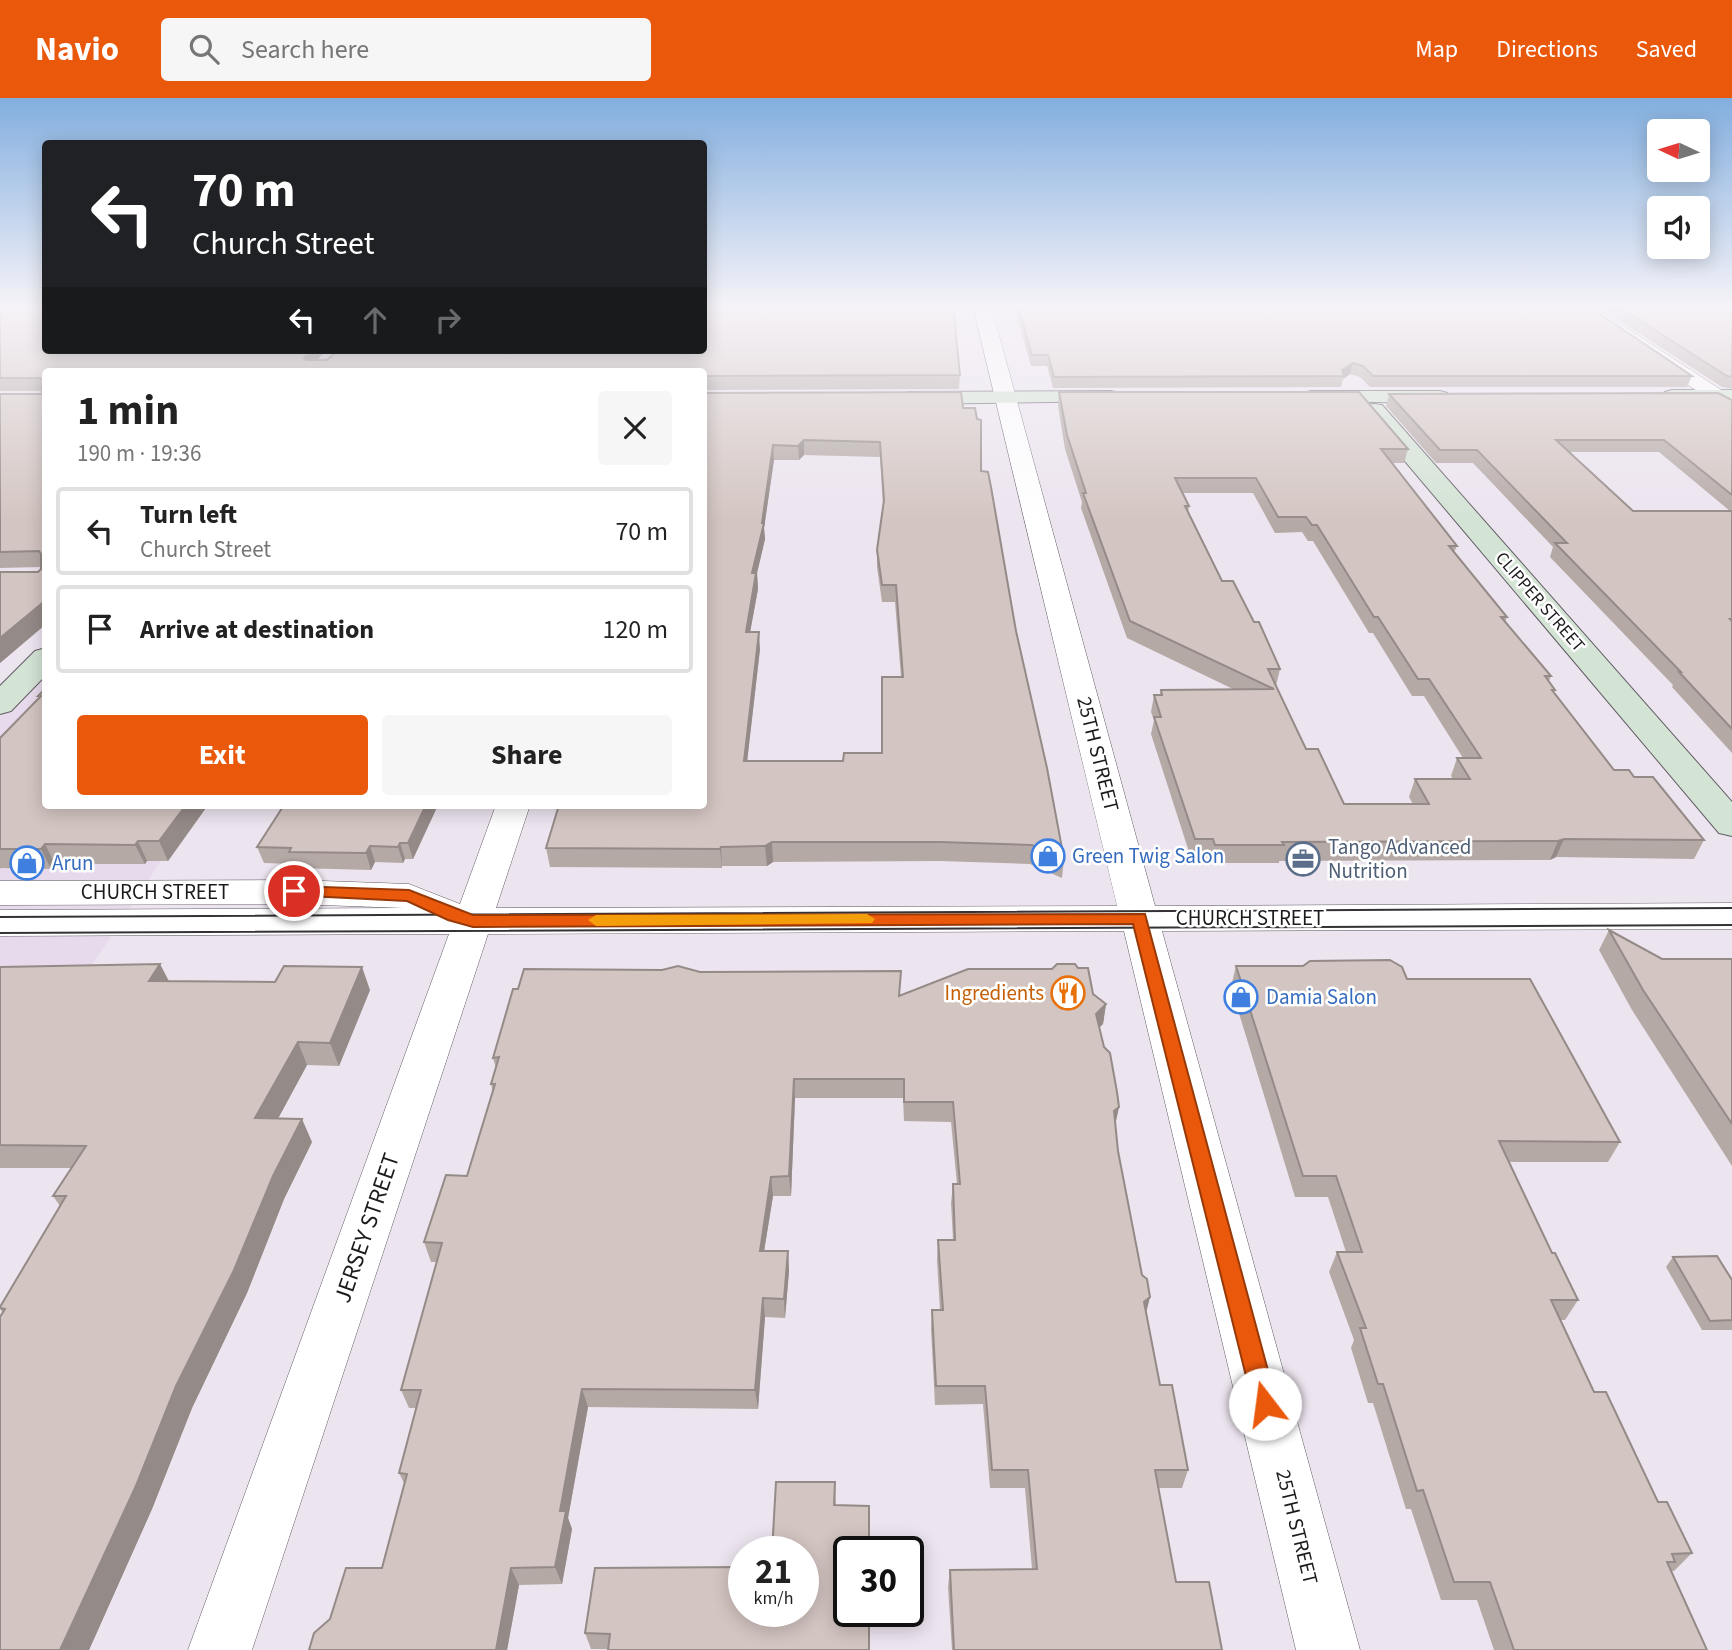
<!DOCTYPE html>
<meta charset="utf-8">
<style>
body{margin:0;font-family:"Source Sans 3",sans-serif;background:#f6f6f6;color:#222;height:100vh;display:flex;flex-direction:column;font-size:26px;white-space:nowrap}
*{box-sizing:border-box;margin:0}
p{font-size:23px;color:#767676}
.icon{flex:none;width:38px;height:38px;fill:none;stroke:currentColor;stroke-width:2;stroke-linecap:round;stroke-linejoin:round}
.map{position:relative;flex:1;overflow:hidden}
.drawer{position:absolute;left:42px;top:270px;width:665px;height:441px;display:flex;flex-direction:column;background:#fff;border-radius:7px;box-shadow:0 4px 18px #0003}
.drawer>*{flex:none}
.hud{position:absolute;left:42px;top:42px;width:665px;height:214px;border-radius:7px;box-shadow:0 4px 18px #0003;background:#202124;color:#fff;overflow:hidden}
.needle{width:46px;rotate:274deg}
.tools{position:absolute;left:1647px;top:21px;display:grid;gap:14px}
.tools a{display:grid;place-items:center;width:63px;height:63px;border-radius:7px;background:#fff;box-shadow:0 4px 18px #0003;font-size:35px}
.speed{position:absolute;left:728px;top:1438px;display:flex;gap:14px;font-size:35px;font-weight:700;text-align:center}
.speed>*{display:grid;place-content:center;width:91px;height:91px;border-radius:50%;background:#fff;box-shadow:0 4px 18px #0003;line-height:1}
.speed small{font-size:18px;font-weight:400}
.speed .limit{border:4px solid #111;border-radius:10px;background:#fff;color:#111}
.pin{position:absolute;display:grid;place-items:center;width:60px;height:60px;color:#fff;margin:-30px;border:4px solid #fff;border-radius:50%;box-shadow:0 2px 7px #0007}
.me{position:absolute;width:77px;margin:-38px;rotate:345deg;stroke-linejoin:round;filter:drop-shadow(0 0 5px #0008)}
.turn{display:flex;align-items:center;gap:24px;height:147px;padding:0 35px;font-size:32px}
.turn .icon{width:91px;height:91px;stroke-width:2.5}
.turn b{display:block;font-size:49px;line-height:60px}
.lanes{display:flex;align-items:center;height:66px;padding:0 35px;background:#0003;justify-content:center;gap:35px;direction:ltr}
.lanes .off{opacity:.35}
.round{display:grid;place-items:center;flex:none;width:74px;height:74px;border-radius:7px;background:#f6f6f6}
.headline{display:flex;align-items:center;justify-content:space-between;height:119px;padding:0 35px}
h1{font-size:42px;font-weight:700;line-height:52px}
.primary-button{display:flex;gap:14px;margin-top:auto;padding:14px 35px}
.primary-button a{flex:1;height:80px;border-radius:7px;background:#ea580c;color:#fff;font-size:28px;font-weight:700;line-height:80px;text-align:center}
.primary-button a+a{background:#f6f6f6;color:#222}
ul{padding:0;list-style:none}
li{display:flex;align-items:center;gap:21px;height:88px;margin:0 14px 10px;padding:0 21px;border:4px solid #e0e0e0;border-radius:7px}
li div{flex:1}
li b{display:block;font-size:26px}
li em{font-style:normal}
header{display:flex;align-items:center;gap:42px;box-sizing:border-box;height:98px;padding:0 35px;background:#ea580c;color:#fff}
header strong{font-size:33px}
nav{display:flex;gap:38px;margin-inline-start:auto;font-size:24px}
.search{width:490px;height:63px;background:#f6f6f6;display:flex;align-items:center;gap:18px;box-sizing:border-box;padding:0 24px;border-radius:7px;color:#767676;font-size:26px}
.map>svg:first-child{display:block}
</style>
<header>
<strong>Navio</strong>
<div class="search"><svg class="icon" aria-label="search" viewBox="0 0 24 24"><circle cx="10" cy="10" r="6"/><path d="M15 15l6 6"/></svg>Search here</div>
<nav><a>Map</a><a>Directions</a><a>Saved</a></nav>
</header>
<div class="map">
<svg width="1732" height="1552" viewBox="0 0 1732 1552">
<rect width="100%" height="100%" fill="#ece4ef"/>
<polygon fill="#e7daec" points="45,571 46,707 198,707 0,1006 0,619"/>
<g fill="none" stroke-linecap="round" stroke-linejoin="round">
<defs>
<g id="street">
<polygon points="973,208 991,208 1155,808 1732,805 1732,831 1162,833 1360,1552 1296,1552 1124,833 488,836 252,1552 188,1552 449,836 0,838 0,812 404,810 294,806 0,807 0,783 294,782 409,786 460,806 496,707 530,707 496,810 1117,808"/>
<polygon points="1572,208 1593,208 1732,299 1732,314 1725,312"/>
</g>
<g id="secondary">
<polygon points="1672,292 1732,292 1732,304 1665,302 1661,298 1665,294"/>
<polygon points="1111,293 1118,295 1122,299 1118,303 909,306 902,304 898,300 902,296 909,294"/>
<polygon points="1311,293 1440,293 1447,295 1451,299 1447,303 1440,305 1304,303 1300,299 1304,295"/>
<polygon points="1374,306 1382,307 1732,704 1732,738 1719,735 1366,317 1363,312 1366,307"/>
<polygon points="46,550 46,577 11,613 0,616 0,588 35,553"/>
</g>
</defs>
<use href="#street" stroke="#635d66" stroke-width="1"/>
<use href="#secondary" stroke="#635d66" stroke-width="2"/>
<use href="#street" fill="#fff" fill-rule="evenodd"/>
<use href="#secondary" fill="#d3e3d4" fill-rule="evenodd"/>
<g stroke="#353236" stroke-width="2">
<polyline points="0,819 1732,810"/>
<polyline points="0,835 1732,827"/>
</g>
</g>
<g fill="#b5a9a6" fill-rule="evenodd">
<polygon points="0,208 46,252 326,252 317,262 960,277 959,291 704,292 704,273 46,273 46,526 0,565 41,469 0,470 0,296 42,296 42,293 0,293"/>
<polygon points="1014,208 1588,208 1692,278 1687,289 1370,289 1360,279 1350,276 1343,281 1341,289 1053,290 1047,268 1031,268"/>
<polygon points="1597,208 1732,208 1732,291 1722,289"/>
<path d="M1059,294L1408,351L1404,365H1393L1457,448L1454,454L1507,519L1505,524L1551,578L1549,583L1555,592L1554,594L1614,672L1634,679L1704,742L1694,761L1556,759L1550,762L1279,763V765H1211L1209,760H1191L1151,636L1154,622L1151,614L1154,597H1160L1161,592H1235L1127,540L1081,410L1082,404L1065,351L1058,308ZM1183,395H1253L1275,435L1302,434L1308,443H1313L1369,535H1373L1412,598H1424L1463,660H1457L1451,678L1453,681H1415L1409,699L1413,706H1344L1306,651L1276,588L1280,571L1222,483L1188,415L1189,408Z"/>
<path d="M704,295L963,310L981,373L1016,533L1064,761L1062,780L1030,766L939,763L773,764L767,768H722V770L550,769L546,750L704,707ZM804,357L880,359L883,407L877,452V469L882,504H895L901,579L882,655L843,663H747L760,551L750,534L758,491L757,475L765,441L764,430L774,362H799Z"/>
<path d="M1389,296L1732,302V655L1672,589L1673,587L1550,459L1553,449L1473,365H1436L1386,308ZM1569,354H1659L1730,413H1633Z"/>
<polygon points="46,590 208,707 168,763 147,763 145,766 55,766 51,771 1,770 0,771 0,640 39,600 38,598"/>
<polygon points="438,707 413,761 405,761 403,765 375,764 371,772 295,770 294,766 264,765 257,749"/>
<polygon points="1609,832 1662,861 1732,861 1732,1068 1632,912 1599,852"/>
<polygon points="1236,868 1407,881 1620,1044 1608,1064 1509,1064 1552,1155 1578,1202 1565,1222 1561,1222 1594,1294 1658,1404 1692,1455 1674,1473 1671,1473 1707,1552 1494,1552 1477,1502 1441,1502 1411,1411 1406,1411 1373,1305 1368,1305 1351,1250 1354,1242 1329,1174 1337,1154 1346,1154 1328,1099 1295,1099 1231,889"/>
<polygon points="0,869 169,883 370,892 339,968 307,967 278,1020 312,1044 284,1101 247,1195 192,1310 152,1411 89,1552 0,1552 3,1215 0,1211 0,1209 60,1108 53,1098 71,1070 0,1070"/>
<polygon points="700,874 900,898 1093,896 1106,906 1103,926 1099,929 1119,1009 1115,1026 1118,1053 1142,1177 1150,1199 1146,1215 1160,1287 1188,1372 1182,1390 1158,1390 1176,1484 1222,1552 952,1552 948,1489 950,1472 1032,1471 1025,1390 990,1390 983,1306 935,1307 931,1231 932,1212 940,1212 937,1162 938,1142 953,1142 951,1105 953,1086 957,1086 951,1024 904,1023 903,1000 795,1000 791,1098 773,1098 764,1153 788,1153 789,1173 785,1220 765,1219 758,1311 588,1309 568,1420 572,1431 562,1486 519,1487 507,1552 309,1552 330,1521 382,1470 405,1387 399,1375 416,1310 409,1310 401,1292 437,1164 431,1164 424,1144 467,1078 493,994 491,986 496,970 493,960 518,891"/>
<polygon points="1673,1159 1732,1182 1732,1232 1702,1232 1666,1169"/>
<polygon points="776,1384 835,1384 836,1407 869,1408 869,1454 849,1454 849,1514 869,1514 869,1552 591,1551 585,1535 595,1470 744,1469 744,1514 803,1514 803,1454 772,1454"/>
</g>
<g fill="#948a87">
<polygon points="311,252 326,252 307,273 304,260"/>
<polygon points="1353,265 1350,276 1343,281 1344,278 1342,272"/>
<polygon points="804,342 804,357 799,362 798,348"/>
<polygon points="773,347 774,362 764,430 765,441 757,475 758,491 747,551 746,534 752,475 762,425"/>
<polygon points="46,502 46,526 0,565 0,540"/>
<polygon points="759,534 760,551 745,682 744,663"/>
<polygon points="186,707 208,707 168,763 159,743"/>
<polygon points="426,707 438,707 413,761 408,745"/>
<polygon points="1564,741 1556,759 1550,762 1558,743"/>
<polygon points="138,743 147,763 145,766 135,747"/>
<polygon points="772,744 773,764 767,768 765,748"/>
<polygon points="400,745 405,761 403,765 398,749"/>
<polygon points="45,746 55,766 51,771 41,751"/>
<polygon points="370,748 375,764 371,772 366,755"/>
<polygon points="721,749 722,768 722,770 720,751"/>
<polygon points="160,866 172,889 149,883"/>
<polygon points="362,869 370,892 339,968 330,945"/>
<polygon points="1106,906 1103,926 1093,936 1096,916"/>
<polygon points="298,944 307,967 266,1043 255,1020"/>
<polygon points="794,981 795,1000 791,1098 789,1078"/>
<polygon points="1119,1009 1115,1028 1114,1013"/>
<polygon points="302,1021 312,1044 284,1101 247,1195 192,1310 152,1411 89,1552 60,1552 176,1288 273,1078"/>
<polygon points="771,1079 773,1098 761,1172 760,1153"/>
<polygon points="788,1153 789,1173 785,1220 784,1201"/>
<polygon points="1150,1199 1145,1218 1144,1204"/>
<polygon points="763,1200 765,1219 758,1311 755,1292"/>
<polygon points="582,1291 588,1309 568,1420 572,1431 562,1486 555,1469 560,1413"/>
<polygon points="511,1470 519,1487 507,1552 496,1552"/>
</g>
<g fill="#d3c5c1" stroke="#948a87" stroke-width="2" fill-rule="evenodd">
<polygon points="0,208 46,208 46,252 311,252 304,260 306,262 327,262 338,252 704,252 704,208 953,208 960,277 704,278 704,273 46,273 46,502 0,540 0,474 38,474 41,471 41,456 39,453 0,454 0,296 42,296 43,282 40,280 0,280"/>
<polygon points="1018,208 1588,208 1692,278 1373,278 1363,268 1353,265 1342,272 1344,278 1054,279 1048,257 1032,257"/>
<polygon points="1617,208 1732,208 1732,279 1727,278"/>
<path d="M961,294L963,310H975L977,321L981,322V373L988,374L991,389L1016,533L1047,670L1064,761L1032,747L940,744H772L765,748L721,749L720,751L546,750L559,707H704V295ZM804,342L880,344L884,402L877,452L882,487H896L903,579H882V655H844L843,663H744L759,534H746L756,475H752L764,425H762L773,347L798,348Z"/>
<path d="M1059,294H1359L1408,351H1381L1457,448H1449L1507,519H1501L1551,578H1545L1555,592H1552L1614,672H1629L1634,679H1653L1704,742L1564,741L1558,743L1282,744L1284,747H1215L1213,741H1195L1154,619H1161L1154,597H1162L1161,592L1274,591L1130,523L1083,395H1086L1067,337ZM1175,380H1256L1278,419H1306L1312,427H1317L1374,519H1378L1418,581H1429L1481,660H1457L1470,681H1415L1429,706H1344L1318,651H1306L1268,571H1280L1259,524H1254L1233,483H1222L1185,408H1189Z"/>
<polygon points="1718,295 1732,302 1732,397 1664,342 1556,342 1633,413 1732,413 1732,521 1730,521 1732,523 1732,631 1679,574 1681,574 1555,445 1567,445 1477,352 1440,352 1389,296"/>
<polygon points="46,590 46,707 186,707 159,743 138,743 135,747 45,746 41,751 0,751 0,640 41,598 38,598"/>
<polygon points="284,707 426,707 408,745 400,745 398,749 370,748 366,755 289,754 291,750 257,749"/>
<polygon points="1609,832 1662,861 1732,861 1732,1026 1643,892"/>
<polygon points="1390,862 1402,869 1407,881 1530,881 1620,1044 1499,1043 1552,1155 1555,1155 1578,1202 1551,1202 1594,1294 1606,1294 1658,1404 1667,1404 1692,1455 1672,1456 1675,1464 1667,1464 1707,1552 1514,1552 1490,1484 1454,1484 1423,1392 1417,1393 1383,1286 1378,1286 1360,1230 1366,1230 1337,1154 1362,1154 1336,1078 1303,1078 1236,868 1303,868 1310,863"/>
<polygon points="160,866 149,883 275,884 284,868 362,869 330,945 298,944 255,1020 302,1021 273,1078 234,1172 176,1288 135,1390 60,1552 0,1552 0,1219 5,1211 0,1210 0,1209 66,1098 53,1098 86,1048 0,1047 0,869"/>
<polygon points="1057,866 1075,866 1078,870 1088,870 1093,896 1106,906 1096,916 1104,949 1110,955 1117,994 1119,1009 1114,1013 1118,1053 1142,1177 1147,1181 1150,1199 1144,1204 1160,1287 1172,1287 1188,1372 1155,1372 1176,1484 1209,1484 1222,1552 954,1552 950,1472 1037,1471 1028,1372 992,1372 985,1288 936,1288 932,1212 943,1212 938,1142 955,1142 953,1086 960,1086 953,1004 904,1004 904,981 794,981 789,1078 771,1079 760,1153 788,1153 784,1201 763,1200 755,1292 582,1291 560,1413 566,1413 555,1469 511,1470 496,1552 309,1552 314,1535 330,1521 346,1470 382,1470 407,1376 399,1375 421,1292 401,1292 442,1145 424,1144 446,1077 467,1078 495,986 491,986 499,959 493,960 513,891 518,891 524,871 662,872 678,868 700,874 901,873 899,898 968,871 1052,871"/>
<polygon points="1717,1158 1732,1182 1732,1222 1710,1223 1673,1159"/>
<polygon points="776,1384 835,1384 834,1407 869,1408 869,1454 849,1454 849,1514 869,1514 869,1552 608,1552 610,1536 585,1535 595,1470 744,1469 744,1514 803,1514 803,1454 772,1454"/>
</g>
<linearGradient id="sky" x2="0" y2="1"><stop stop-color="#82aede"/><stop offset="0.49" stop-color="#f6f3f8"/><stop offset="1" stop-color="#f6f3f8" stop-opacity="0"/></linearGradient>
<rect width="1732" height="425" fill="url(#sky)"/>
<polygon fill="#ea580c" stroke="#983908" stroke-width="2" points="294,788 409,792 473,817 1145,816 1277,1306 1274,1314 1265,1318 1257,1314 1253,1306 1133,826 473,829 448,822 407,803 288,797 286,793"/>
<polygon fill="#f59e0b" points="867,816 875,821 872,825 596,828 588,822 596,817"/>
<defs>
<symbol id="shop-ring" viewBox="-11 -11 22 22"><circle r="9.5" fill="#fff" stroke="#3f7fe0" stroke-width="1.5"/><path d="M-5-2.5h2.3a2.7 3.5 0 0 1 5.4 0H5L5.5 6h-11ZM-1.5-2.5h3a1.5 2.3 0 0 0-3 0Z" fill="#3f7fe0"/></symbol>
<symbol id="office-ring" viewBox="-11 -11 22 22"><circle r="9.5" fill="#fff" stroke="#5c6f8a" stroke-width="1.5"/><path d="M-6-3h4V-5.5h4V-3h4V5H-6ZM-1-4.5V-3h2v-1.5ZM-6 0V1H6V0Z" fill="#5c6f8a"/></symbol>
<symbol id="restaurant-ring" viewBox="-11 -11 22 22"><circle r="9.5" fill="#fff" stroke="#e8710a" stroke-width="1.5"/><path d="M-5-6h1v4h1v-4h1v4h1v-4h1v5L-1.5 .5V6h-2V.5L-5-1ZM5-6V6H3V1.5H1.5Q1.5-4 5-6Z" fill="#e8710a"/></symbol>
</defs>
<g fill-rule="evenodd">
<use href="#shop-ring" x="1029" y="739" width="38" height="38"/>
<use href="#office-ring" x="1284" y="742" width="38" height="38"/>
<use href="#shop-ring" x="8" y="746" width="38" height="38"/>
<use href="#restaurant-ring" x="1049" y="876" width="38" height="38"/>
<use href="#shop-ring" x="1222" y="880" width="38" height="38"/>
</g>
<g text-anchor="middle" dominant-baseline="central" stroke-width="5" stroke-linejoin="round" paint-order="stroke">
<g font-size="18" fill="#1c1a1d" stroke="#fff">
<text transform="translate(1540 504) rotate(49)">CLIPPER STREET</text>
</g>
<g font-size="21" fill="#1c1a1d" stroke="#fff">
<text transform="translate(1098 656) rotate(76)">25TH STREET</text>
<text x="155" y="794">CHURCH STREET</text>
<text x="1250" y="820">CHURCH STREET</text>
<text transform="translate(1297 1429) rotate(76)">25TH STREET</text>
</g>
<g font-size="21" fill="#4e5e75" stroke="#fff" text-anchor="start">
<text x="1328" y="749">Tango Advanced<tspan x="1328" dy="24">Nutrition</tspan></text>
</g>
<g font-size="21" fill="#366cbe" stroke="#fff" text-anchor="start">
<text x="1072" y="758">Green Twig Salon</text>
<text x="52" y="765">Arun</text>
<text x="1266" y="899">Damia Salon</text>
</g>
<g font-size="21" fill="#c56008" stroke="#fff" text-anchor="end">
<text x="1044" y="895">Ingredients</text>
</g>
<g font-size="24" fill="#1c1a1d" stroke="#fff">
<text transform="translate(367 1130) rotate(-71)">JERSEY STREET</text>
</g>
</g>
</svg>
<div class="tools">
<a><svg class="needle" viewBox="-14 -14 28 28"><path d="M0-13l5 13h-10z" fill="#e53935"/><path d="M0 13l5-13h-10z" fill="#767676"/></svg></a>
<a><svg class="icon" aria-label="sound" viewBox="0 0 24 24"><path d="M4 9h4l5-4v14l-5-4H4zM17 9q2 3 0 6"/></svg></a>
</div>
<div class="speed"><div>21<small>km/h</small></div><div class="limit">30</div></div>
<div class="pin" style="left:294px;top:793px;background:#d93025"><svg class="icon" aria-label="arrive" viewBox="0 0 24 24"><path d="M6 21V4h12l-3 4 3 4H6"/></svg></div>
<svg class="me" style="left:1265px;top:1306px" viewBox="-20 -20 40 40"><circle r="19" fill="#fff"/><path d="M0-13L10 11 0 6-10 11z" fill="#ea580c"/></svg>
<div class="hud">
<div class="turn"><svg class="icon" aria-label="left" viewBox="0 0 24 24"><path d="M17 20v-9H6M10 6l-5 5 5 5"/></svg><div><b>70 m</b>Church Street</div></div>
<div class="lanes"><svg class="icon" aria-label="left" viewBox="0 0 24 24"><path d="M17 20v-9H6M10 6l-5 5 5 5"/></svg><svg class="icon off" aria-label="ahead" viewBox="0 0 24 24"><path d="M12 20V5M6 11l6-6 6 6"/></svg><svg class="icon off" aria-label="right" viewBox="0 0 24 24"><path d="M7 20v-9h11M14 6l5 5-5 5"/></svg></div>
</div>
<section class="drawer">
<div class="headline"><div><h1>1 min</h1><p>190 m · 19:36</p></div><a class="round"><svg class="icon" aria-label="close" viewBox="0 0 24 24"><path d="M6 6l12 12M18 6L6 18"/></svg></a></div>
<ul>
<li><svg class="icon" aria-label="left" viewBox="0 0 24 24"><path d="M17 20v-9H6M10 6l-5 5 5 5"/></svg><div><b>Turn left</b><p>Church Street</p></div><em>70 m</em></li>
<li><svg class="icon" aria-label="arrive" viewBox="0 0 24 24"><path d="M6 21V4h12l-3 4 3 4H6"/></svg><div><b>Arrive at destination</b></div><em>120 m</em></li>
</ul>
<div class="primary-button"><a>Exit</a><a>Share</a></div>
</section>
</div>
